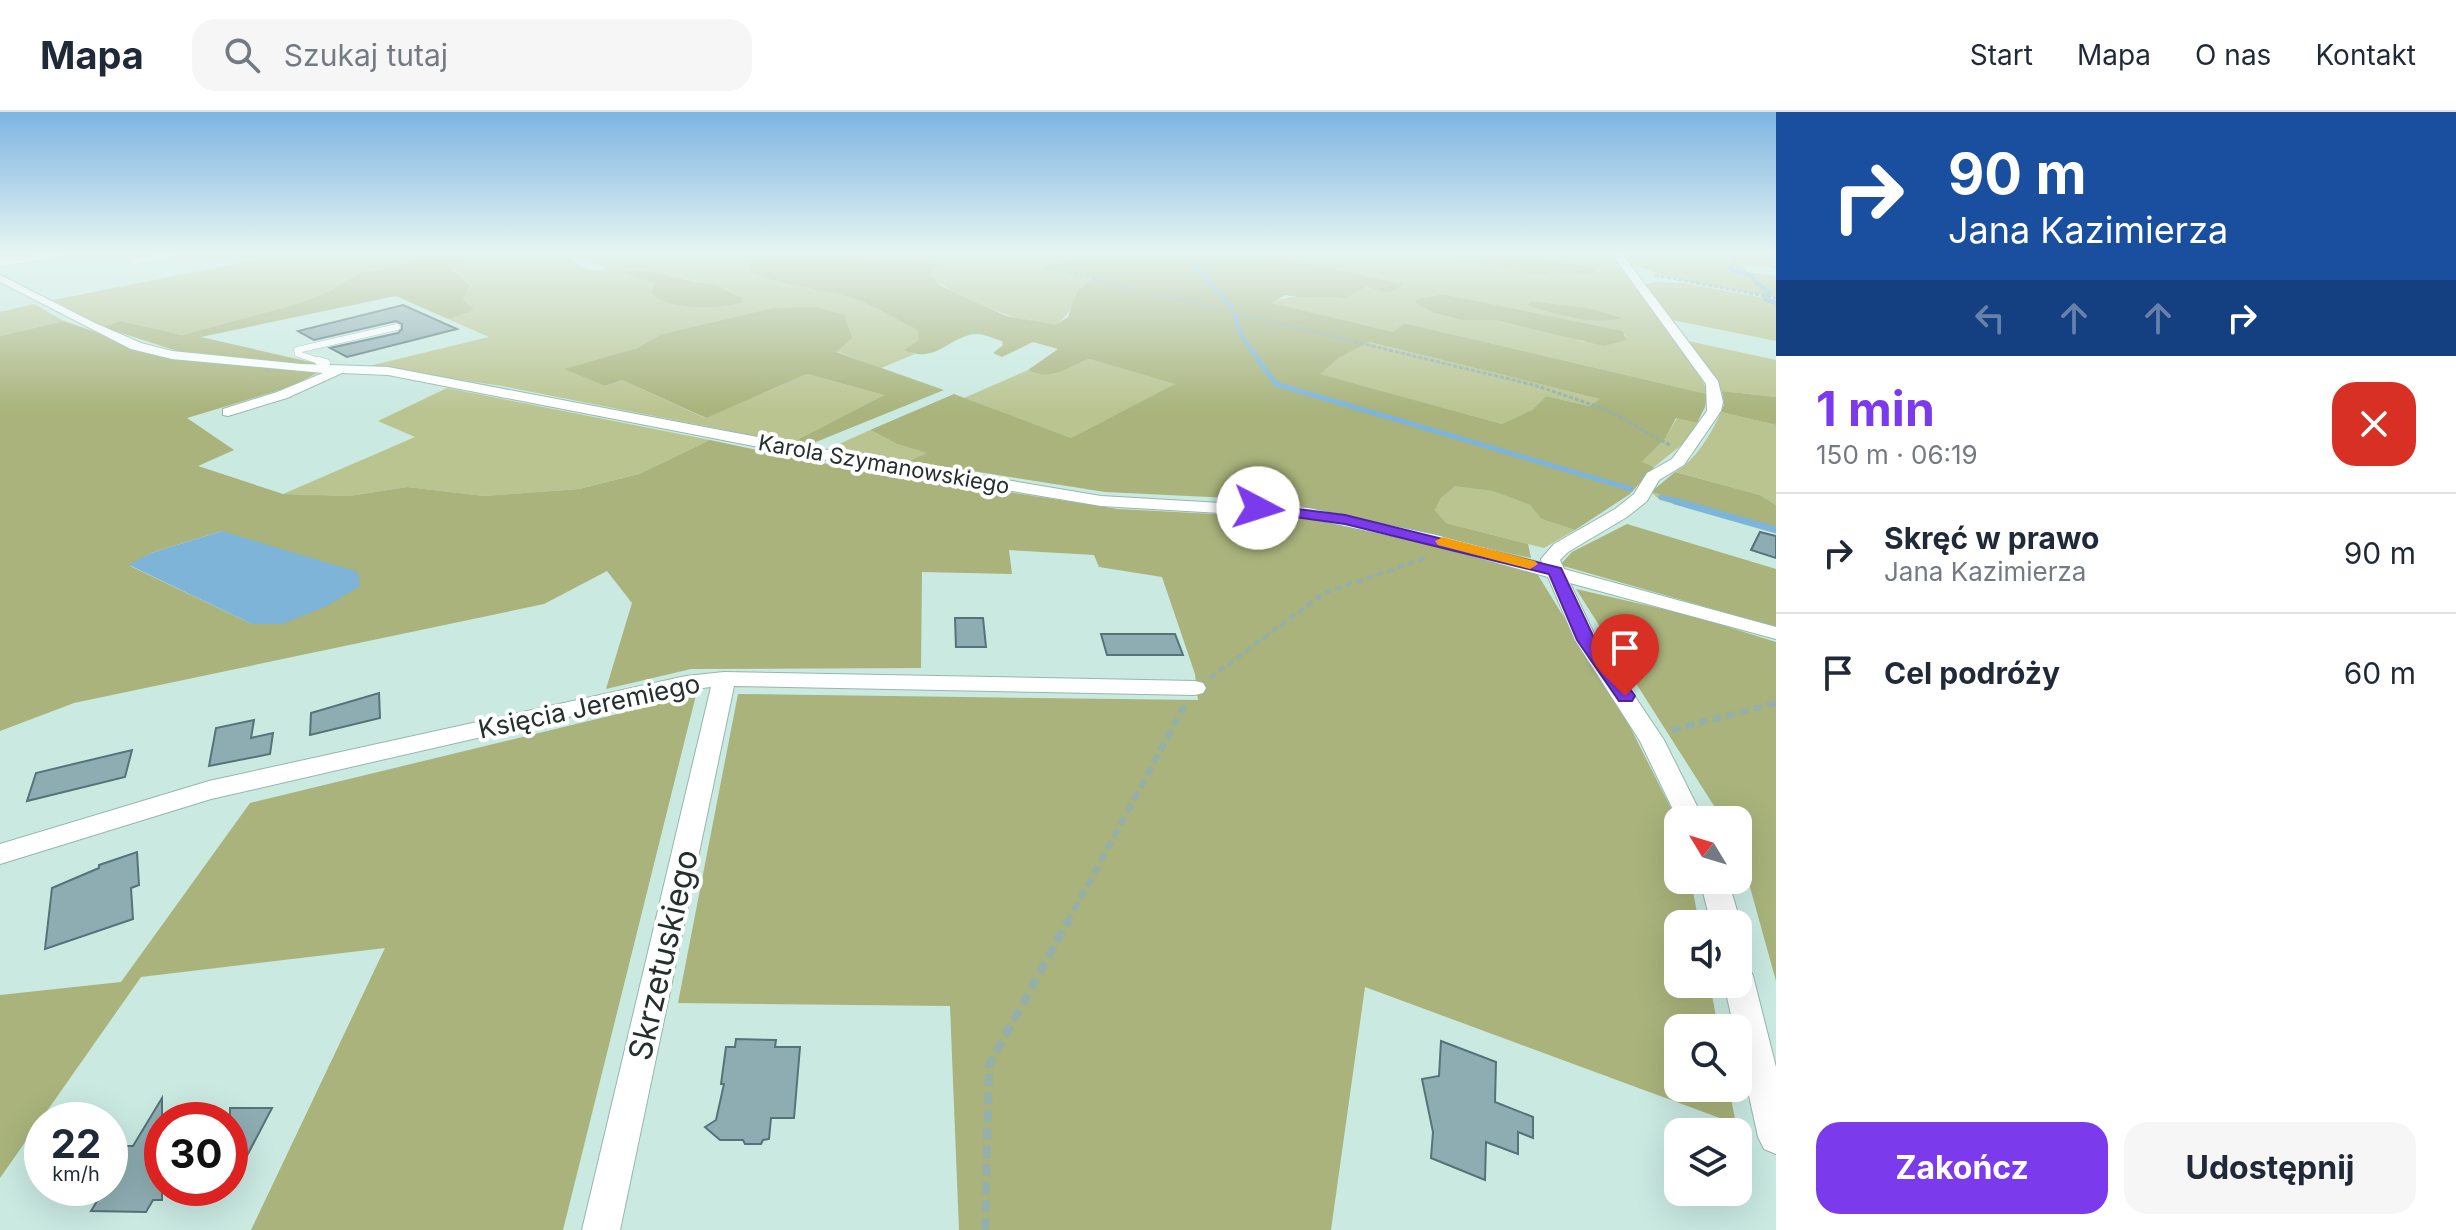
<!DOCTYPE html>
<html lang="pl">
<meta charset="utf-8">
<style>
body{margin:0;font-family:Inter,sans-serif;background:#f6f6f7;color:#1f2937;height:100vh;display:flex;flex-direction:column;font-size:30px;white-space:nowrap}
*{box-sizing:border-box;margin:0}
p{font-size:26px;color:#747a83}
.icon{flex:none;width:44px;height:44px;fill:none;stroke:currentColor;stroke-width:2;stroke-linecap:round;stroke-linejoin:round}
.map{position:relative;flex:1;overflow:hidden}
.details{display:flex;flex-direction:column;background:#fff;width:680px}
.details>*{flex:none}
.guide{background:#1a4fa0;color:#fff;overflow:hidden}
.needle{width:52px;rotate:308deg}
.buttons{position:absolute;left:1664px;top:694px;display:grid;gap:16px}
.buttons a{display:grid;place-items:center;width:88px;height:88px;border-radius:16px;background:#fff;box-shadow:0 8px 32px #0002;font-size:40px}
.speed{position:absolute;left:24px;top:990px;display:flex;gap:16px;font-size:40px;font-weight:700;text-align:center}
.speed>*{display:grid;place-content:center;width:104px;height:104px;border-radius:50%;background:#fff;box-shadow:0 8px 32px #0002;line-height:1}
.speed small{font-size:20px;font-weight:400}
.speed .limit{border:12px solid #d22;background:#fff;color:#111}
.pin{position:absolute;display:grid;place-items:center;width:68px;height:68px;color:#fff;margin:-82px -34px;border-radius:50% 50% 50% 0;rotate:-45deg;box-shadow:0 0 8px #0007}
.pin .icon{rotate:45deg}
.me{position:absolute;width:88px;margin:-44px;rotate:95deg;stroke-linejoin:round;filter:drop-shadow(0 0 6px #0008)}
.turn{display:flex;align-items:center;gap:28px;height:168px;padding:0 40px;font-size:36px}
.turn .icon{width:104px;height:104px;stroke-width:2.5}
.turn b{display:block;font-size:56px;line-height:68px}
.lanes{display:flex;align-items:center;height:76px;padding:0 40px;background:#0003;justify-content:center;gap:40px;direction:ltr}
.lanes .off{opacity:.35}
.round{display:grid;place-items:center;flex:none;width:84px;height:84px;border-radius:24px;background:#f6f6f7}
.head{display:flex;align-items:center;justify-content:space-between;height:136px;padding:0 40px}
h1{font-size:48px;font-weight:700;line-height:60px;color:#7c3aed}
.button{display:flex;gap:16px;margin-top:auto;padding:16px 40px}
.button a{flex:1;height:92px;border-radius:24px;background:#7c3aed;color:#fff;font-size:32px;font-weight:700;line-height:92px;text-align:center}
.button a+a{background:#f6f6f7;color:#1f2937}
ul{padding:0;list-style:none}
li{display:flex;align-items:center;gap:24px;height:120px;padding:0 40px;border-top:2px solid #e0e1e3}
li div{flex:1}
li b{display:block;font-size:30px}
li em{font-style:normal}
header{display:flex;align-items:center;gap:48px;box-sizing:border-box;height:112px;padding:0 40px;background:#fff;border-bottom:2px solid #e0e1e3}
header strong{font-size:38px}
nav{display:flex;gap:44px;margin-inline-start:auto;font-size:28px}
.search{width:560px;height:72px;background:#f6f6f7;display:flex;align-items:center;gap:20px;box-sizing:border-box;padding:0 28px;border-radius:24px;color:#747a83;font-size:30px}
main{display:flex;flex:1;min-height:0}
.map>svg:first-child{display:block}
</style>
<header>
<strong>Mapa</strong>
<div class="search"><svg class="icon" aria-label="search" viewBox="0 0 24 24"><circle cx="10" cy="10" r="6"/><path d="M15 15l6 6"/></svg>Szukaj tutaj</div>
<nav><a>Start</a><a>Mapa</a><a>O nas</a><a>Kontakt</a></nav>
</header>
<main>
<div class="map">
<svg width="1776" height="1118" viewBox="0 0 1776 1118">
<rect width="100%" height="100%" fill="#c9e9e1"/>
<g fill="#bac491" fill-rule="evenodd">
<polygon points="287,142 425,142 397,155 358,161 332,178 297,192 182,223 121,209 103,215 53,188"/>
<path d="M472,142C486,142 554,138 562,142C576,150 589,164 607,156L571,142H779L752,147L751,161C784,174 816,176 850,185C873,192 896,208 919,218V228L911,241L915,242L881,256L835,239L660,223L637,236L565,257L605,274L622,268L705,306L807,262L884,283L791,331L502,274L369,254L489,225L448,207L474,197L463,187L470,172L451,157ZM624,160C657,162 711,167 740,185C703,198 684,199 651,177L654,172Z"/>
<path d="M835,142H1081L1052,154L1095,165C1087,174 1062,212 1056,213C1034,219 944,179 928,163L927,149L869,148Z"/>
<path d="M1264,142H1433L1541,164L1554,160L1595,158L1591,155L1522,142H1611L1680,234C1687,253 1704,262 1707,282L1404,211L1393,220L1271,191C1288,182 1325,182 1345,187L1366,175L1390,181L1403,172ZM1443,182L1622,219L1626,224L1584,230L1562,222L1496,208H1461L1434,201L1416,191L1417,187ZM1531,189L1589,196L1621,206H1582L1528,193Z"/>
<polygon points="1625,142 1688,142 1727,149 1730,142 1776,148 1776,157 1742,151 1747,160 1776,164 1776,185 1684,169 1631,153"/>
<polygon points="1654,170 1684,171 1776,188 1776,229 1672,208 1643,174"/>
<polygon points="34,192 64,209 0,224 0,200"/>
<polygon points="1688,229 1776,248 1776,285 1722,279"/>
<polygon points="1368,230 1601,287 1589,294 1546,284 1532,298 1502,312 1319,262 1339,246"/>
<path d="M1089,247L1176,272L1071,326L964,286L1028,258C1050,269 1067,255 1089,247Z"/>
<polygon points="447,276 710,328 639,362 579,377 484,384 407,375 349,384 283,382 415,325 378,309"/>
<path d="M1721,300L1776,313V393L1760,383L1675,360C1696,348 1711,322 1721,300Z"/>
<polygon points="1677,306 1697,311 1684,331 1654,355 1641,351 1665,327"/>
<polygon points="870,318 897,332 928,341 909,349 826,338"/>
<polygon points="1455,373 1492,379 1530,393 1541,407 1575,418 1544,436 1446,411 1435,398 1441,386"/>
<polygon points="1651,380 1776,415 1776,421 1660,388"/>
</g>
<g fill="#a9b37b" fill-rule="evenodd">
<polygon points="425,142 472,142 452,157 470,173 463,187 474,197 472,199 448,207 396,184 201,225 319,252 307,254 183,241 103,215 121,209 182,223 297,192 332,178 358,161 397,155"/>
<path d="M779,142H835L869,148L927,149L939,153L929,163L943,175L1006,204L1056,213L1068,205L1078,178L1094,166L1051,154L1081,142H1264L1404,172L1390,181L1366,175L1345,187C1324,182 1306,188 1285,183L1272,191L1393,220L1404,211L1707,282L1705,295L1697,311L1676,306L1665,327L1642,350L1654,355L1630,382L1575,418L1541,407L1530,393L1492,379L1455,374L1441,386L1435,398L1446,411L1528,432L1531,446L1272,388L1105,380L909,349L927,341L897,332L870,318L954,282L1071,326L1175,272L1089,247C1066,255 1052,270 1028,258L1058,237L1033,230L1002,245L993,241L1003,233L1002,229C995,227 984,222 977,222C949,223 937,253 904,238L919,228L918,218C896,208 873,192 849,185C816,176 784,174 751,161L748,154L752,147ZM1369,230L1600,287L1589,294L1546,284L1532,298L1502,312L1320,262L1339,246Z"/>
<polygon points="1433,142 1522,142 1591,155 1595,158 1591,163 1554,160 1541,164"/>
<path d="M639,158L718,174L740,185L743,190C722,198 666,198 651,181L654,172L622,160Z"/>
<polygon points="1443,182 1623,219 1626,228 1604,234 1496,208 1461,208 1434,201 1415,191 1417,187"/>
<path d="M1531,189L1589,196L1622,206C1593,214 1556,202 1527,193Z"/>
<polygon points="816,195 844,203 852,226 836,240 944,278 806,334 791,331 884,283 807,262 706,306 622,268 605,274 564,257 637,236 660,223 773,196"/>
<path d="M64,209L164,244L321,259L290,275L187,306L234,338L198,354L283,382L349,384L407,375L484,384L579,377L639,362L710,328L809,349L1118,397L1312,407L1369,417L1536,460L1622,599L1678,710V768H1691L1699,812H1678V872H1710L1718,916H1678V976H1729L1736,1012L1365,875L1331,1118H959L950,894L678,891L738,582L1198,588L1195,562L1162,465L1099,455L1094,443L1009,438L1012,462L922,460L921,556L691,557L606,577L632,491L607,459L544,492L74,591L0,619V224ZM222,419L252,512L130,454L151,441Z"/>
<polygon points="1722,279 1776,285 1776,313 1721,300 1724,293"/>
<polygon points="1675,360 1760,383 1776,393 1776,415 1651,380"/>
<polygon points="1627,412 1776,457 1776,515 1560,453 1572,440"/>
<polygon points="1576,477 1693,504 1776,530 1776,869 1738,732 1738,708 1723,708"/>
<polygon points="696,583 563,1118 251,1118 385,836 141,865 0,1066 0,883 121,870 250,691"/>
</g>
<polygon fill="#7eb4d8" points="222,419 358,460 360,474 325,495 282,512 252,512 129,453 151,441"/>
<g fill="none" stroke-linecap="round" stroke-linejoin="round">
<g stroke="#7eb4d8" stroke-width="4">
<polyline points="1191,142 1189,148 1232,195"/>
<polyline points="1737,142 1730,157 1751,163 1756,171 1770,180 1766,183"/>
<polyline points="1765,187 1776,191"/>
<polyline points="1235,203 1240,222 1261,251"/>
</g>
<g stroke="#7eb4d8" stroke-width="5">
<polyline points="1259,249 1276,272 1631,377"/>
<polyline points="1661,385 1682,391"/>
</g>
<polyline stroke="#7eb4d8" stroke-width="7" points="1675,389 1776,418"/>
</g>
<g fill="#8eadb2" stroke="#557378" stroke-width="2">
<polygon points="403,193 457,217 347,245 330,236 398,221 402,217 402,212 396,209 314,228 298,219"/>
<polygon points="1760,420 1776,424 1776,446 1751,438"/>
<polygon points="955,506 983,506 986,535 956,535"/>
<polygon points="1101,522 1175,522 1183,543 1107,543"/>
<polygon points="379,581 380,606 310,623 311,601"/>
<polygon points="254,608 251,626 273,621 270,642 209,654 216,616"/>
<polygon points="132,638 125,665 27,689 36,661"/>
<polygon points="137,740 139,773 131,776 133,807 45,837 52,776 99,756 99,753"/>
<polygon points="736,927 776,928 775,935 800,935 794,1006 771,1006 769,1027 763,1028 761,1032 745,1032 743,1028 720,1028 705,1015 716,1008 724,972 721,972 726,935 735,935"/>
<polygon points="1441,929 1496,950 1495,990 1533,1005 1533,1026 1518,1020 1518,1042 1486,1030 1485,1068 1431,1046 1433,1020 1422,967 1439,964"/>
<polygon points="162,986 162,1088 153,1088 146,1100 91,1099 105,1076 110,1076 110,1043 115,1034 133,1034"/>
<polygon points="230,996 272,996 230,1076"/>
</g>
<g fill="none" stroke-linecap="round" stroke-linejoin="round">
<defs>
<g id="lane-far1">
<polyline points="134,149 173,142"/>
<polyline points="0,151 59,142"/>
<polyline points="325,251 298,242 297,238 397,215"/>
</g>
<polyline id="lane" points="319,249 326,251 324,256"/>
<g id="street">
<polygon points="1612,142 1622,142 1718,269 1723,290 1721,299 1684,353 1659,368 1647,389 1627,405 1568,440 1560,448 1564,457 1776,515 1776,527 1570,471 1597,528 1664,628 1704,708 1678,708 1640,629 1575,528 1548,465 1433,433 1308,406 1101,394 810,345 388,263 342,261 287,286 228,304 223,303 223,297 277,280 323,261 172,247 131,237 0,170 0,163 95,211 141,231 172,239 301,252 388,255 810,335 1101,384 1308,396 1436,423 1542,451 1541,447 1554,432 1615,397 1634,382 1647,361 1672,347 1707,299 1706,272"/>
<polygon points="724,560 1195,569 1203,571 1206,576 1203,581 1195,583 734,574 620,1118 582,1118 711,575 686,578 211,687 0,752 0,732 209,669 686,564"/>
<polygon points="1700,768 1728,768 1741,812 1738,817 1738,812 1711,812"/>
<polygon points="1738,851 1749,855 1753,864 1776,955 1776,1042 1764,1037 1758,1025 1738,933 1738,916 1734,916 1724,872 1738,872"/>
</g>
</defs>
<use href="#lane-far1" stroke="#97b6ad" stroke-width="7"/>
<use href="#lane" stroke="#97b6ad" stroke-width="9"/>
<use href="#street" stroke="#97b6ad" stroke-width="2"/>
<g stroke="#95afa9" stroke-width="3" stroke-dasharray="4 2" stroke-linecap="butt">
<polyline points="1045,155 1534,273 1605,297 1670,333"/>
<polyline points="1655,163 1776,186"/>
</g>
<polyline stroke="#95afa9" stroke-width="4" stroke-dasharray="7 4" stroke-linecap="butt" points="1210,566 1324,481 1423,447 1427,442"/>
<g stroke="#95afa9" stroke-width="6" stroke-dasharray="9 5" stroke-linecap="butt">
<polyline points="1672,618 1776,591"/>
<polyline points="1067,811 1185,593"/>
</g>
<polyline stroke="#95afa9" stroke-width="8" stroke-dasharray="12 6" stroke-linecap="butt" points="985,1118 989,953 1068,809"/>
<use href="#lane-far1" stroke="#fff" stroke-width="6"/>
<use href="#lane" stroke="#fff" stroke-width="8"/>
<use href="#street" fill="#fff" fill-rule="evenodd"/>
</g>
<linearGradient id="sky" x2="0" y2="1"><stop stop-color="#7db4e2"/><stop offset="0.47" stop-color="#e7f5f2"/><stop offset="1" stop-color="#e7f5f2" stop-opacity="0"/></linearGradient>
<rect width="1776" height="299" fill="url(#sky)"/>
<polygon fill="#7c3aed" stroke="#51269a" stroke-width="2" points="1258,392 1345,403 1561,456 1595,528 1635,584 1632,589 1619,589 1577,528 1549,462 1345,412 1253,399 1253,393"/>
<polygon fill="#f59e0b" points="1443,425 1535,449 1538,452 1530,457 1438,433 1435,429"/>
<g text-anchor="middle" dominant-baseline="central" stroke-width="8" stroke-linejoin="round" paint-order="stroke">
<g font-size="22" fill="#24302d" stroke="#fff">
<text transform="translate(884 352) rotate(10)">Karola Szymanowskiego</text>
</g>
<g font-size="26" fill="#24302d" stroke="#fff">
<text transform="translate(589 594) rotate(-12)">Księcia Jeremiego</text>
</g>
<g font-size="32" fill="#24302d" stroke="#fff">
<text transform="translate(663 843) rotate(-77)">Skrzetuskiego</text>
</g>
</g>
</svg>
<div class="buttons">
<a><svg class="needle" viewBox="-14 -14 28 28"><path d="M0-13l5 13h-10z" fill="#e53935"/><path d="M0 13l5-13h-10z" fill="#747a83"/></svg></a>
<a><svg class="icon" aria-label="sound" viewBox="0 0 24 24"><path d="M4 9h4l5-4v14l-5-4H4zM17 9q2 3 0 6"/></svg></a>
<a><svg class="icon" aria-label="search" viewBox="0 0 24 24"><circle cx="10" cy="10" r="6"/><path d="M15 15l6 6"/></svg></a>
<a><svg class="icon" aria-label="layers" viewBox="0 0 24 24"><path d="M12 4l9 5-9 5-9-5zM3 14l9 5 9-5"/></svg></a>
</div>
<div class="speed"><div>22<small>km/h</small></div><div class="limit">30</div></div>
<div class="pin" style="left:1625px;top:584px;background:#d93025"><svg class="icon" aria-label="arrive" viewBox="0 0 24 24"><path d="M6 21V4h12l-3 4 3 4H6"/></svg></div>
<svg class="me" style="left:1258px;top:396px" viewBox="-20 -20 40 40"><circle r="19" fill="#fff"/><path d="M0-13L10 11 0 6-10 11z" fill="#7c3aed"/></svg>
</div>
<section class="details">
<div class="guide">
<div class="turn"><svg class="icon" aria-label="right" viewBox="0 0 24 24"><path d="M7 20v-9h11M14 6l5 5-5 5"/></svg><div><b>90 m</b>Jana Kazimierza</div></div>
<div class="lanes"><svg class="icon off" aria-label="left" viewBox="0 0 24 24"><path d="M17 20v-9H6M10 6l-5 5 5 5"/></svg><svg class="icon off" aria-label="ahead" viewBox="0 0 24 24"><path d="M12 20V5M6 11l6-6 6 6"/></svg><svg class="icon off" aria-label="ahead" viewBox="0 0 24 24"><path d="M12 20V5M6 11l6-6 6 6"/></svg><svg class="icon" aria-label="right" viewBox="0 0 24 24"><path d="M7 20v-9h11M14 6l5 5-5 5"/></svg></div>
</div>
<div class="head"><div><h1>1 min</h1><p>150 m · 06:19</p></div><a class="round" style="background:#d93025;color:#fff"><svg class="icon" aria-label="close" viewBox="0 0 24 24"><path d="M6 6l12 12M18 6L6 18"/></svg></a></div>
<ul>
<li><svg class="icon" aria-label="right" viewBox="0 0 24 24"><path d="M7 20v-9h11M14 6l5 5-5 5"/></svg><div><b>Skręć w prawo</b><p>Jana Kazimierza</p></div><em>90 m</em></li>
<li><svg class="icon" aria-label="arrive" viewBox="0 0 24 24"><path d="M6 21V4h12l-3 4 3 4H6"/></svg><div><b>Cel podróży</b></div><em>60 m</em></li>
</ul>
<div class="button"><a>Zakończ</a><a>Udostępnij</a></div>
</section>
</main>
